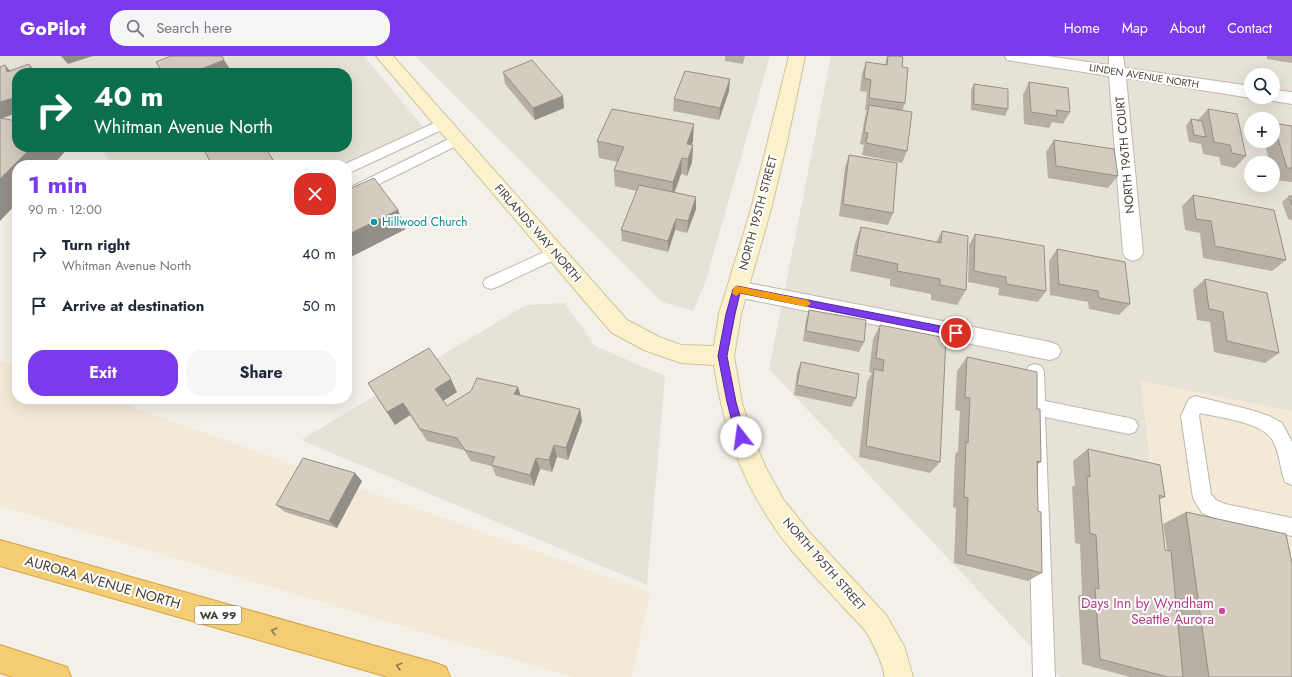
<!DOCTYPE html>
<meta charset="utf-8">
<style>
body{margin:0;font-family:Jost,sans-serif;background:#f6f6f7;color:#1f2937;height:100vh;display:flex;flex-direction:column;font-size:15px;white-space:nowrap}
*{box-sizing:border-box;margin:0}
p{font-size:13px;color:#747a83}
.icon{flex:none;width:22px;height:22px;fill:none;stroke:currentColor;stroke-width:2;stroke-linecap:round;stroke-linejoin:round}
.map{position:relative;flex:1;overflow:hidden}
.details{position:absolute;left:12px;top:104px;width:340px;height:244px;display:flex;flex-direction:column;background:#fff;border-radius:16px;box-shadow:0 4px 16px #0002}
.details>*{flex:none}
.hud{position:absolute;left:12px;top:12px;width:340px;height:84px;border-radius:16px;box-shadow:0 4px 16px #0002;background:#0b6e4f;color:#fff;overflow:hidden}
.fabs{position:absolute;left:1244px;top:12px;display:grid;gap:8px}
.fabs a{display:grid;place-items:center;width:36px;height:36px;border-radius:50%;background:#fff;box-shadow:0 4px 16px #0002;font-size:20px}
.pin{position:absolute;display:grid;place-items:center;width:34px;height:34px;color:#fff;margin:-17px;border:2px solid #fff;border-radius:50%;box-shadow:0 1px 4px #0007}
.me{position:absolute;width:44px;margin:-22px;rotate:345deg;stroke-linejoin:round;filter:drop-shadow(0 0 3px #0008)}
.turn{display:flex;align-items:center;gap:14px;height:84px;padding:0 16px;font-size:18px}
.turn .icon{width:52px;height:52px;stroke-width:2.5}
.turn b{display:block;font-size:28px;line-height:34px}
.round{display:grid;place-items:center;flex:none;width:42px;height:42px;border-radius:16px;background:#f6f6f7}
.head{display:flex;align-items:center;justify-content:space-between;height:68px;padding:0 16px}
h1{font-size:24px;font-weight:700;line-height:30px;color:#7c3aed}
.button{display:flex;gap:8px;margin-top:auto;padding:8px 16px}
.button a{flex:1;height:46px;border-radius:16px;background:#7c3aed;color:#fff;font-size:16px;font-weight:700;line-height:46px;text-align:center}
.button a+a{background:#f6f6f7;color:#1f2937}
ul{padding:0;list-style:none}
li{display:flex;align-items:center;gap:12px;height:52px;padding:0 16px}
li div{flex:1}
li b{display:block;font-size:15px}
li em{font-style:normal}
header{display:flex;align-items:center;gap:24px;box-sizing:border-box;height:56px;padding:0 20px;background:#7c3aed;color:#fff}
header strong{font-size:19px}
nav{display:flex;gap:22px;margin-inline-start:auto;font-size:14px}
.search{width:280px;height:36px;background:#f6f6f7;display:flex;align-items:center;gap:10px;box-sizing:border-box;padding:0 14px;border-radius:16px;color:#747a83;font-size:15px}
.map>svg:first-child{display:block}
</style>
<header>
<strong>GoPilot</strong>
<div class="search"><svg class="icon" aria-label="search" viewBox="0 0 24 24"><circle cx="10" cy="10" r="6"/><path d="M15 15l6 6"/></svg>Search here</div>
<nav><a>Home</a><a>Map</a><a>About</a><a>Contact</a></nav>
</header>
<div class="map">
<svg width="1292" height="621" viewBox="0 0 1292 621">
<rect width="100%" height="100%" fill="#f3f0e9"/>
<g fill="#e7e2d7" fill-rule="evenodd">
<polygon points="0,0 364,0 423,71 341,109 110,109 101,91 347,91 347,17 17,17 17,63 4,63 0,66"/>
<polygon points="415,0 770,0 705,227 693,255 662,246"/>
<path d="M831,0H1292V355L1141,326L1174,621H1060L769,313ZM1251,19H1273V41H1251ZM1251,63H1273V85H1251ZM1251,107H1273V129H1251Z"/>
<polygon points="565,247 595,290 665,320 647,529 301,384 526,249"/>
</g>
<g fill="#f4e8d6">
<polygon points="0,304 17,310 17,343 110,343 650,536 632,621 573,621 0,450"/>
<polygon points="1141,325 1292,355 1292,621 1174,621"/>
</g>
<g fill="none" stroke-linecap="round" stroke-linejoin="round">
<defs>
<g id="lane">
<polygon points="443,63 448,65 450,68 448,71 347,118 347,109 343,109"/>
<polygon points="457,79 462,81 464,84 462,87 347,144 347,133"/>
<polygon points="555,191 560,193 563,197 560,201 497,231 491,233 485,231 483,227 485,223"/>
<polygon points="1035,308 1041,310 1044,315 1045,345 1129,362 1135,364 1138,370 1135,376 1129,378 1045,361 1055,621 1033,621 1026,315 1029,310"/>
<path d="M1195,340L1251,354L1269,360L1282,367L1292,386V429L1285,426C1280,413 1280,398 1273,385C1265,367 1218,361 1200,357L1199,360L1211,438L1216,444L1225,448L1292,462V480L1225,466L1209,460L1202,457L1193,442L1181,360L1189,343Z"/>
</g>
<g id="street">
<polygon points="1005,0 1047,0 1109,9 1109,0 1123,0 1125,12 1251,30 1251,41 1253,41 1251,42 1126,22 1143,197 1140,202 1133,205 1126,202 1123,197 1109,20 1013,5 1007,4"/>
<polygon points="1273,34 1292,36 1292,48 1267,44 1265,41 1273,41"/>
<polygon points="737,225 1050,286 1058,289 1061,295 1058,301 1050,304 737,241 730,239 727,233 730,227"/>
</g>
<path id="secondary" d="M376,0H393L627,264L659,281L681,289L714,290L719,258L751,153L789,0H805L787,86L771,153L741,258L734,300L742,347L753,381L765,410L783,443L811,478L886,559L904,590L913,621H885C882,606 876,593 868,579C863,570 853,562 846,554C829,535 810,516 793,496C746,439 725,381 714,309L681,307L644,294L611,276Z"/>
<g id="highway">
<polygon points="0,484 436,607 446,611 450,621 388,621 0,510"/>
<polygon points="0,589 67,611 71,621 13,621 0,617"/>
</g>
</defs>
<use href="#lane" stroke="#beb8ac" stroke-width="2"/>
<use href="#street" stroke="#beb8ac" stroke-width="2"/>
<use href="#secondary" stroke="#d0c49b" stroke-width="2"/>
<use href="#highway" stroke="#d3a243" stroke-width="2"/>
<use href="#lane" fill="#fff" fill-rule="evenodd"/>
<use href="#street" fill="#fff" fill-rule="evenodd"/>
<use href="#secondary" fill="#fbf1cb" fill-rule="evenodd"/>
<use href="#highway" fill="#f4cc73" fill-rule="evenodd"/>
</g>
<g fill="#b6afa4">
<polygon points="725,0 745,0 743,8 725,5"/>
<polygon points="887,0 898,0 902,11 905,47 902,55 907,95 902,107 862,99 864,89 860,88 865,61 867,54 865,54 867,36 860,35 862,18 866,6 885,9"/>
<polygon points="1267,0 1292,0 1292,7 1267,3"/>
<polygon points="503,16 563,40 564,52 535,64 505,28"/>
<polygon points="1029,26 1070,56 1063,68 1052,66 1049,72 1024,68 1023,39"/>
<polygon points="974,28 1008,53 1005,60 971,54 971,34"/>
<polygon points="729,35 719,64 673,55 674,43"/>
<polygon points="1208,53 1246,100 1235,112 1221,109 1219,101 1203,98 1201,87 1201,88 1189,86 1186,70 1191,63 1198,64"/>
<polygon points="1273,67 1292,70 1292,126 1274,124 1273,119 1273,107 1270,107 1264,85 1273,85"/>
<polygon points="1054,84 1118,120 1108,132 1048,122 1046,96"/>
<polygon points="597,85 693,85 691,89 693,89 692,106 687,120 681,118 675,136 696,141 696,153 687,177 675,174 668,196 622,185 621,174 637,135 615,130 614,114 618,106 599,102"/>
<polygon points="849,99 893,157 888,169 839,160 845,111"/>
<polygon points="1193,139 1286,204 1272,215 1203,202 1200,177 1185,174 1182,150"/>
<polygon points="1289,140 1292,140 1292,164 1288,163 1282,146"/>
<polygon points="861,171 936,186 942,175 966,234 957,249 931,244 931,238 890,230 890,223 850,215 855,187"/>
<polygon points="975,178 1046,235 1038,246 998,239 999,232 968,226 969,189"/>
<polygon points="1057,193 1130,248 1119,259 1089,253 1088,246 1050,239 1049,205"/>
<polygon points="1205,223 1279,297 1265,307 1214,296 1210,266 1197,264 1193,234"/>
<polygon points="809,254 864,286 859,296 803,285 806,264"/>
<polygon points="880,269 940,406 930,417 859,401 867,326 872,317 869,316 873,283"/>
<polygon points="967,301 1037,353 1041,406 1038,408 1038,455 1042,517 1028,525 954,507 956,452 953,451 955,398 958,395 960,355 955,354 957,315"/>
<polygon points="801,306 856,342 851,351 794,339 797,316"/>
<polygon points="368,327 457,336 443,345 447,350 518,331 520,339 580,353 582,365 568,404 557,401 552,416 540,413 534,430 496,420 492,410 471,405 464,394 427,385 410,359 395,369"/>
<polygon points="1088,393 1165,441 1159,444 1165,494 1167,494 1163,468 1186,456 1292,621 1130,621 1082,608 1078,540 1082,538 1080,488 1075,487 1072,431 1075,429 1073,405"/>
<polygon points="362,425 337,472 285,456 276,449"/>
</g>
<g fill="#948f86">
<polygon points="61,0 93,0 68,8"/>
<polygon points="224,4 232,16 230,17 191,17"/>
<polygon points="29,8 36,17 32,17"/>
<polygon points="5,9 16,22 7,16"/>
<polygon points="730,23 729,35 719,64 720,52"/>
<polygon points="563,40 564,52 535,64 533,52"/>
<polygon points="17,41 17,57 0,63 0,46"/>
<polygon points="694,68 693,85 686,103 687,88"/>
<polygon points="693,89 692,106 687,120 688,103"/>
<polygon points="32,91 69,91 53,109 17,109 17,147 0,165 0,123"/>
<polygon points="682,102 681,118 672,142 673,126"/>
<polygon points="696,141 696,153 687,177 688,165"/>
<polygon points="398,154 406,173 347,203 347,179"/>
<polygon points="676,163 675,174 668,196 668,185"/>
<polygon points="451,323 457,336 441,346 435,333"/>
<polygon points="518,331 522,344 514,338"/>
<polygon points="403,347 410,359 395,369 387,356"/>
<polygon points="580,353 582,365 568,404 566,392"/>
<polygon points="554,389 557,401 552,416 549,404"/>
<polygon points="536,402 540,413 534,430 530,419"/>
<polygon points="355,417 362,425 337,472 329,465"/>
</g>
<g fill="#d4ccbf" stroke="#948f86">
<polygon points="171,0 222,0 224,4 191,17 163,17 156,6"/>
<polygon points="888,0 898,0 903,1 902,11 908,12 905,47 869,42 871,24 864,22 866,6 887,9"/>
<polygon points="532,4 563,40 533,52 503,16"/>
<polygon points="29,8 32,17 17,17 17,41 0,46 0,11 5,9 7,16"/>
<polygon points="685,15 730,23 720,52 674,43"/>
<polygon points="1029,26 1068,32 1070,56 1056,54 1057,60 1031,56"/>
<polygon points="974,28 1008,33 1008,53 974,48"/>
<polygon points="869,49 912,56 907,95 866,87 868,77 864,76"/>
<polygon points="612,53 694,68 687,88 693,89 688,103 682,102 673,126 614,114 624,91 597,85"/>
<polygon points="1208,53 1237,58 1246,100 1232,97 1230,89 1214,86"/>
<polygon points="0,62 17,65 17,91 32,91 0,123"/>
<polygon points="1191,63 1202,65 1206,81 1194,79"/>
<polygon points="1273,67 1292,70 1292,112 1287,112"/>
<polygon points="1054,84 1114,93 1118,120 1056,110"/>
<polygon points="211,91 265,91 276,109 228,109 228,108 226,109 212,109 204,94"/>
<polygon points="849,99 897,107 893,157 843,148"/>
<polygon points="374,122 398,154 347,179 347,134"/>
<polygon points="639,129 696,141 688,165 676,163 668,185 621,174"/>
<polygon points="1193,139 1274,154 1286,204 1215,190 1211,165 1196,163"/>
<polygon points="1289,140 1292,140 1292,149"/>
<polygon points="861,171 941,187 942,175 968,180 966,234 940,229 940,223 897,215 898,208 856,199"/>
<polygon points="975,178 1044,190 1046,235 1006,228 1006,221 974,215"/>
<polygon points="1057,193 1125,206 1130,248 1099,242 1098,235 1059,228"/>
<polygon points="1205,223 1267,237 1279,297 1227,285 1223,256 1209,253"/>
<polygon points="809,254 866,264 864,286 806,275"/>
<polygon points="880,269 946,282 940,406 866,390 874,313 883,315 884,304 876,302"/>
<polygon points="429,292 451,323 435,333 447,350 471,335 477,322 518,331 514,338 580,353 566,392 554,389 549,404 536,402 530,419 491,409 495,401 465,394 457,382 420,373 403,347 387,356 368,327"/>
<polygon points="967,301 1037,316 1037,353 1040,353 1041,406 1037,405 1038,455 1041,456 1042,517 966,498 968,442 964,441 966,386 968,387 970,342 965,341"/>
<polygon points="801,306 859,318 856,342 797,329"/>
<polygon points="1088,393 1160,409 1165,441 1159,439 1165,494 1171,495 1183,621 1168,621 1100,603 1095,532 1099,533 1096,479 1090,477 1087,420 1090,421"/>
<polygon points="303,402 355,417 329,465 276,449"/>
<polygon points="1186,456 1286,478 1292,508 1292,621 1209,621"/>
</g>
<defs><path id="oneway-chevron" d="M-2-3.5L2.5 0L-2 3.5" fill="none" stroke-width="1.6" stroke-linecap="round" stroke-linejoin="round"/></defs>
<g stroke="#8c7950">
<use href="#oneway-chevron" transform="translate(274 575) rotate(-164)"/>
<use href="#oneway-chevron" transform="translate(399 610) rotate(-164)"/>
</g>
<polygon fill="#7c3aed" stroke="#51269a" points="737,230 956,273 960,277 956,280 740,237 735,258 727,300 736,346 746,381 745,384 741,386 738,384 736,381 727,346 718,300 726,258 733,233"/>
<polygon fill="#f59e0b" points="737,230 807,244 811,247 807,251 740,237 736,240 732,237 734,231"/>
<circle fill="#0f9aa8" stroke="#fff" stroke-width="1.5" cx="374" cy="166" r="4"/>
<circle fill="#d1479c" stroke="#fff" stroke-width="1.5" cx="1222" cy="555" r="4"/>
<g text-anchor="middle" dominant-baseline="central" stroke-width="4" stroke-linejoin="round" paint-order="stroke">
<g font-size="10" fill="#474138" stroke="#fff">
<text transform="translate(1144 20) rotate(9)">LINDEN AVENUE NORTH</text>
</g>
<rect fill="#fff" stroke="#7e7a74" stroke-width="1" x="195" y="550" width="46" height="18" rx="3"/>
<g font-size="11" font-weight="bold" fill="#474138">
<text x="218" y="559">WA 99</text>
</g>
<g font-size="12" fill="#474138" stroke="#fff">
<text transform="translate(1125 99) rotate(-95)">NORTH 196TH COURT</text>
<text transform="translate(758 157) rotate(-75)">NORTH 195TH STREET</text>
<text transform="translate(538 177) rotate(49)">FIRLANDS WAY NORTH</text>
<text transform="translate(824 508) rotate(49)">NORTH 195TH STREET</text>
</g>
<g font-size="12" fill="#0d838f" stroke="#fff" text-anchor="start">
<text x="382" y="166">Hillwood Church</text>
</g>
<g font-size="14" fill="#474138" stroke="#fff">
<text transform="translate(103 526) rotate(16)">AURORA AVENUE NORTH</text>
</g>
<g font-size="14" fill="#b23c85" stroke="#fff" text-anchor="end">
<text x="1214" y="547">Days Inn by Wyndham<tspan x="1214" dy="16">Seattle Aurora</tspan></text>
</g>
</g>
</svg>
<div class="fabs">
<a><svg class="icon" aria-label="search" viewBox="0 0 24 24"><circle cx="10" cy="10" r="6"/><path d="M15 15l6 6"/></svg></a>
<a>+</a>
<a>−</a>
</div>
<div class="pin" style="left:956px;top:277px;background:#d93025"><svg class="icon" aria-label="arrive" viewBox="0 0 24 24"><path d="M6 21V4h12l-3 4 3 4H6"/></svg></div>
<svg class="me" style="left:741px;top:381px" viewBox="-20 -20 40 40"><circle r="19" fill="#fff"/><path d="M0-13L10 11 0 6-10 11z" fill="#7c3aed"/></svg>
<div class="hud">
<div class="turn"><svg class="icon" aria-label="right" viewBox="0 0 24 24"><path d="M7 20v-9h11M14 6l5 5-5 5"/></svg><div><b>40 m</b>Whitman Avenue North</div></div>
</div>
<section class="details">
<div class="head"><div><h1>1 min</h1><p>90 m · 12:00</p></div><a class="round" style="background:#d93025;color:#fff"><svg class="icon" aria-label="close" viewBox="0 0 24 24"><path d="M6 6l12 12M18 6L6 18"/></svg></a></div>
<ul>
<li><svg class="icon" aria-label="right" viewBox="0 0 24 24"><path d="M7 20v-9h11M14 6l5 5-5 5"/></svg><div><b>Turn right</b><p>Whitman Avenue North</p></div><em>40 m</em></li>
<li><svg class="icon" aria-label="arrive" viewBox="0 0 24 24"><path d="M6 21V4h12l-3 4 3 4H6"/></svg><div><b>Arrive at destination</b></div><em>50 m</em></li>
</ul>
<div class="button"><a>Exit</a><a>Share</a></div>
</section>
</div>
